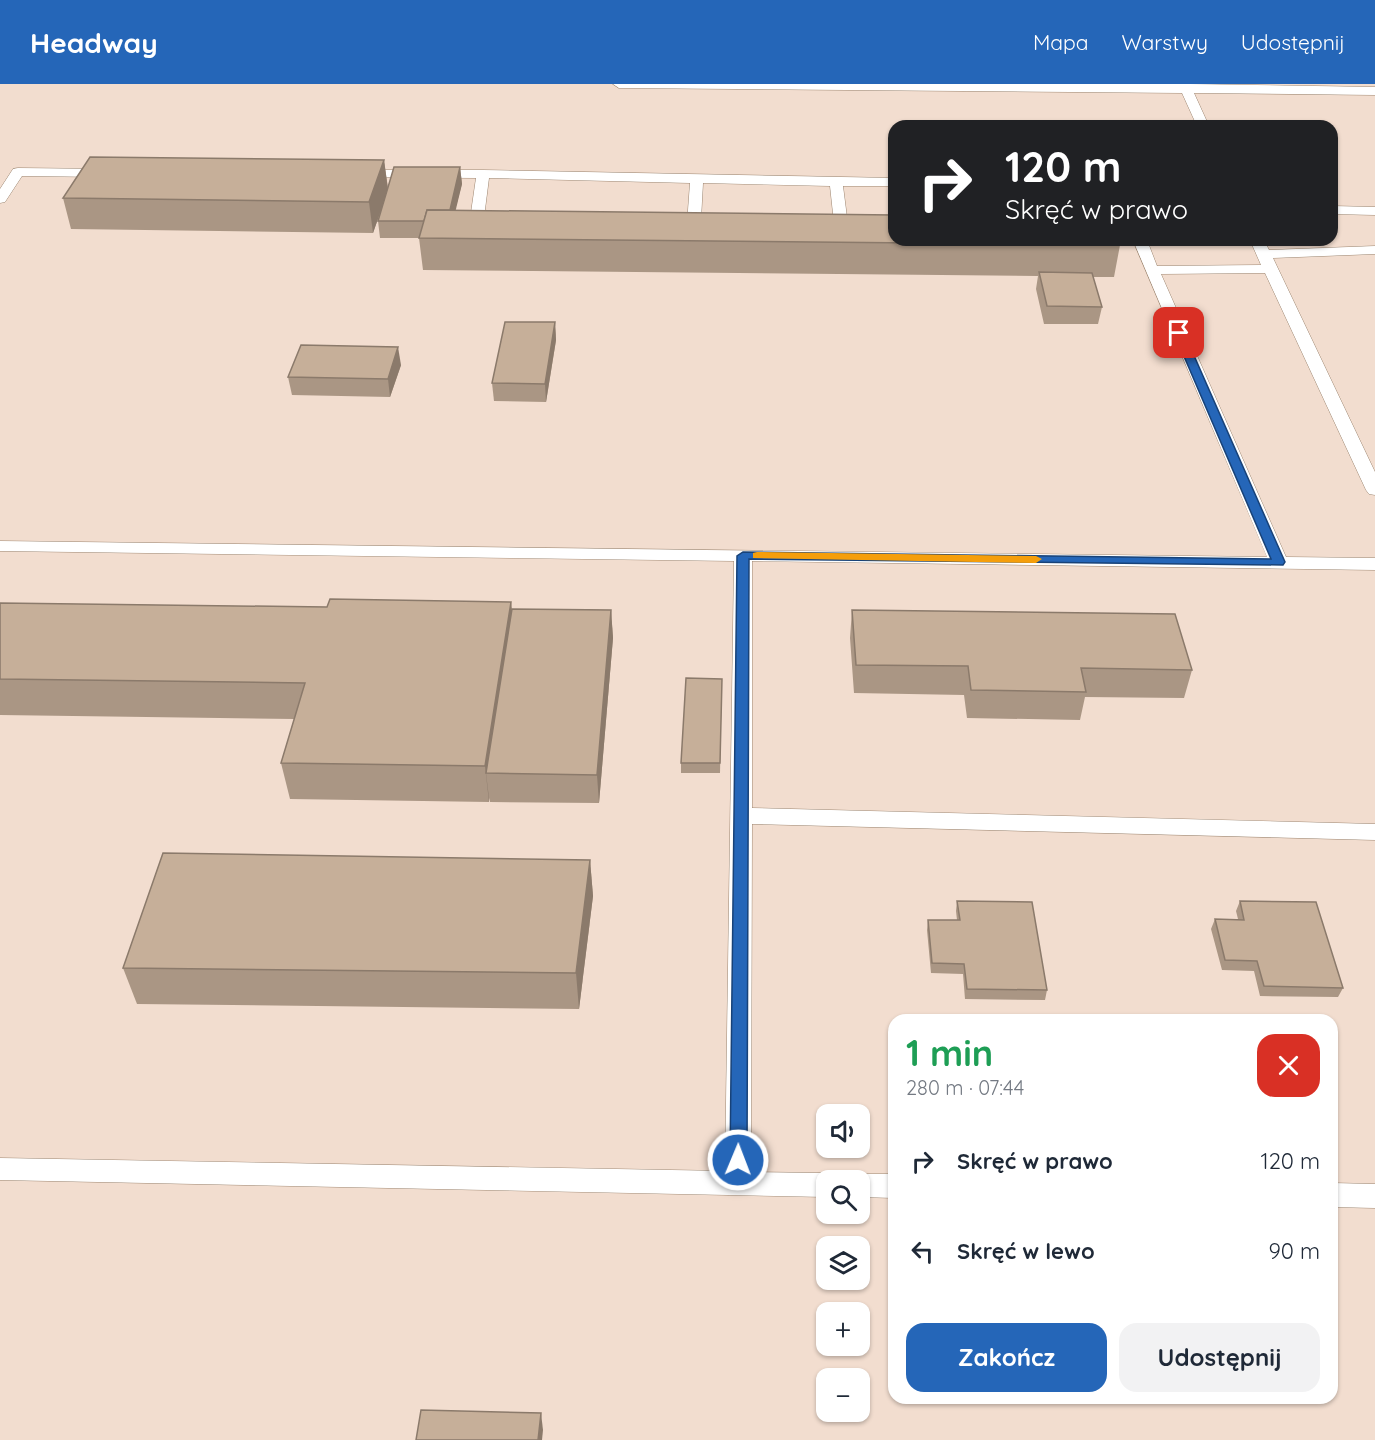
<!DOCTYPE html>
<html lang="pl">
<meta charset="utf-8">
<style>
body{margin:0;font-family:Quicksand,sans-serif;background:#f2f2f3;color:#1f2937;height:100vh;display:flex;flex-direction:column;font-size:22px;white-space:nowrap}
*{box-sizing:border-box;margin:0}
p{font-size:20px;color:#747a83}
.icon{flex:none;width:33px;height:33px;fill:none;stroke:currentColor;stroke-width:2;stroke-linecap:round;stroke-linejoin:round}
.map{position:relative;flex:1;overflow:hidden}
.details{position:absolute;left:888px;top:930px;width:450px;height:390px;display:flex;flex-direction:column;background:#fff;border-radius:18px;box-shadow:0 2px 4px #0004}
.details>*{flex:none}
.banner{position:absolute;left:888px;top:36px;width:450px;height:126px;border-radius:18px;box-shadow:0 2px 4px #0004;background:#202124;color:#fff;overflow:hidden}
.fabs{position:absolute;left:816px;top:1020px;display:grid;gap:12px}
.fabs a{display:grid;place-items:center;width:54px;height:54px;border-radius:12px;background:#fff;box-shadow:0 2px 4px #0004;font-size:30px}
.pin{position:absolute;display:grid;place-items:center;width:51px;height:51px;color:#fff;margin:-26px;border-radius:12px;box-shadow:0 3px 9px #0006}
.me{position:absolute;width:66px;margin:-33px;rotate:1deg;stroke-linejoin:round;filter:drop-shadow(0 0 4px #0008)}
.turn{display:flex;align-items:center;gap:21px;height:126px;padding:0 18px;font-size:27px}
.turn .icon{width:78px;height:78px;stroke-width:2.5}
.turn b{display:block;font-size:42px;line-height:51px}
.round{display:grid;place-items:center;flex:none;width:63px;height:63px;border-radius:18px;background:#f2f2f3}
.overview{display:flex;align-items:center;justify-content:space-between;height:102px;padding:0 18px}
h1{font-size:36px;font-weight:700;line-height:45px;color:#1e9e55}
.cta{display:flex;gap:12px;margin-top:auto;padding:12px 18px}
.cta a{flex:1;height:69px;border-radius:18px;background:#2566b8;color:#fff;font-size:24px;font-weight:700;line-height:69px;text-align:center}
.cta a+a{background:#f2f2f3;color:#1f2937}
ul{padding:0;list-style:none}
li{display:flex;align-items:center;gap:18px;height:90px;padding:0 18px}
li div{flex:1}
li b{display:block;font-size:22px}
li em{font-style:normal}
header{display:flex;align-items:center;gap:36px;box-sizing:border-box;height:84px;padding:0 30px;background:#2566b8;color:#fff}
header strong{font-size:28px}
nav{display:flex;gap:33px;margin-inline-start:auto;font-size:21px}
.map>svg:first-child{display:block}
</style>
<header>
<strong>Headway</strong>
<nav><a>Mapa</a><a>Warstwy</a><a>Udostępnij</a></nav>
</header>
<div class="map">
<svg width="1375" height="1356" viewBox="0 0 1375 1356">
<rect width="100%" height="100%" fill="#fbeddf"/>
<path fill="#f2ddcf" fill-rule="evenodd" d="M0,0H1375V1356H0ZM894,42H1332V156H894ZM894,936H1332V1314H894ZM826,1030H860V1064H826ZM826,1096H860V1130H826ZM826,1162H860V1196H826ZM826,1228H860V1262H826ZM826,1294H860V1328H826Z"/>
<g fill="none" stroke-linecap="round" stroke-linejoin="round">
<defs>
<g id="service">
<polygon points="613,0 1190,0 1375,3 1375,11 1194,9 1209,42 1197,42 1182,9 619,4"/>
<polygon points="18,84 107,85 114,89 107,93 22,92 5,118 0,119 0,105 13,85"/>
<polygon points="357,86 483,86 894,94 894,102 843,102 850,157 843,161 836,157 830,102 703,99 700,153 693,157 686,153 690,99 489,94 482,149 475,153 468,149 476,94 352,93 350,90 352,87"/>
<polygon points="1332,122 1375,123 1375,131 1332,130"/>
<polygon points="1133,156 1147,156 1157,182 1261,181 1250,156 1264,156 1269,166 1375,162 1375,170 1273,174 1375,388 1375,411 1369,410 1366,406 1265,189 1161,190 1286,473 1375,474 1375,486 752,477 752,724 1375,740 1375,756 752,740 751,1088 826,1089 835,1093 837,1096 826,1096 826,1113 0,1096 0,1074 725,1087 734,477 0,467 0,457 1267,473"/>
<polygon points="860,1090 894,1090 894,1114 860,1113 860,1096 849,1096"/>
<polygon points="1332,1099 1375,1100 1375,1124 1332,1123"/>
</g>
</defs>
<use href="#service" stroke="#9c8671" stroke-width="1"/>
<use href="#service" fill="#fff" fill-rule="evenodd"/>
</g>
<g fill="#aa9684">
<polygon points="384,76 388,104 460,83 462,100 455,126 1120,161 1114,193 1093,193 1102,223 1098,240 1044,240 1036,205 1038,192 423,186 419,154 380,154 378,137 379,132 373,149 71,145 63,114"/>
<polygon points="555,238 556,256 546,318 494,317 492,299"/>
<polygon points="401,281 390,313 292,311 288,293"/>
<polygon points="511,518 512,527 611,526 613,554 599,719 490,718 489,714 489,718 290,715 281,679 294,635 0,631 0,519 327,523"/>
<polygon points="852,526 1192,586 1184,614 1085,613 1080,636 967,634 964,611 854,609 850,554"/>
<polygon points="722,595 720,689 681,689 681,679"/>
<polygon points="590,776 593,812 579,925 137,920 123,884"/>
<polygon points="957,817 1047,906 1045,916 965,915 963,890 931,889 927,846 928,836 957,836 956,827"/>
<polygon points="1240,817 1343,904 1338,913 1260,912 1254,887 1222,886 1211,845 1215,835 1238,835 1236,827"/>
</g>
<g fill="#8b7a6b">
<polygon points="384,76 388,106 373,149 369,118"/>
<polygon points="460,83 462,100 449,154 447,137"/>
<polygon points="555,238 556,256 546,318 545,300"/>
<polygon points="398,263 401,281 390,313 388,295"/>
<polygon points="511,518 514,554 486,689 489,714 489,718 485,682"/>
<polygon points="611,526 613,554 599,719 597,691"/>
<polygon points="590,776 593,812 579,925 576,889"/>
<polygon points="541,1329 543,1346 542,1356 538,1356"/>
</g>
<g fill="#c6af99" stroke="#8b7a6b" stroke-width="1.5">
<polygon points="90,73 384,76 369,118 63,114"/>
<polygon points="394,83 460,83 450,126 427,126 424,137 378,137"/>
<polygon points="427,126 894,131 894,156 1119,156 1120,161 419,154"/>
<polygon points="1039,188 1092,189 1102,223 1047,222"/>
<polygon points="505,238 555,238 545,300 492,299"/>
<polygon points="301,261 398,263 388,295 288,293"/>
<polygon points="330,515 511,518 485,682 281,679 305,599 0,595 0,519 327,523"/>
<polygon points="512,525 611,526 597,691 486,689"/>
<polygon points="852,526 1175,530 1192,586 1081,584 1086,608 971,606 968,582 856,581"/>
<polygon points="686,594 722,595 720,679 681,679"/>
<polygon points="163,769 590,776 576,889 123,884"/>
<polygon points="957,817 1032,818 1047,906 967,905 964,880 932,879 928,836 960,836"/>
<polygon points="1240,817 1316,818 1343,904 1264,902 1257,877 1225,876 1215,835 1244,836"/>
<polygon points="421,1326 541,1329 538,1356 416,1356"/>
</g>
<polygon fill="#2566b8" stroke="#184278" stroke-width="1.5" points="1175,247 1184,249 1285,478 1283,481 749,475 747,1076 744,1082 738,1084 732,1082 730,1076 737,472 743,468 1271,475 1174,249"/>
<polygon fill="#f59e0b" points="757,468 1036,472 1042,475 1036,479 753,474 753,469"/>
</svg>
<div class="fabs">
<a><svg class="icon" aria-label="sound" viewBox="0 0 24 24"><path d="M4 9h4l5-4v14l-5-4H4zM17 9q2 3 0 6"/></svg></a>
<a><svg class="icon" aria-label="search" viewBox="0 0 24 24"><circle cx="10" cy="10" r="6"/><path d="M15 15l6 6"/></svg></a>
<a><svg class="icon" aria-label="layers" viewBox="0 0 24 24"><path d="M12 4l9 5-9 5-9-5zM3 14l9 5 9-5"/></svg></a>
<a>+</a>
<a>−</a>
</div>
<div class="pin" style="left:1179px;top:249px;background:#d93025"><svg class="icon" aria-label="arrive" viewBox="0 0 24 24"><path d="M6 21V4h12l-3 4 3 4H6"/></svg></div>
<svg class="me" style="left:738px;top:1076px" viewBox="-20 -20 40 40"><circle r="17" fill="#2566b8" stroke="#fff" stroke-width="3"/><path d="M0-11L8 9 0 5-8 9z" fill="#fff"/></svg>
<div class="banner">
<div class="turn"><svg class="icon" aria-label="right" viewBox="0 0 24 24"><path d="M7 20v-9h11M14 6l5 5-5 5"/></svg><div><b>120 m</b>Skręć w prawo</div></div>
</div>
<section class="details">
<div class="overview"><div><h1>1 min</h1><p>280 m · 07:44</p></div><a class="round" style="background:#d93025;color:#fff"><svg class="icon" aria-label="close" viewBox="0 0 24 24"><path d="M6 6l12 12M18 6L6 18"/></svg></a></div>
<ul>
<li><svg class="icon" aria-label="right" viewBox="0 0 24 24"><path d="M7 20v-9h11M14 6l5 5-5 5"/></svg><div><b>Skręć w prawo</b></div><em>120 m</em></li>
<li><svg class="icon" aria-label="left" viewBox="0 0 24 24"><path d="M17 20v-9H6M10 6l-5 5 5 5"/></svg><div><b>Skręć w lewo</b></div><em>90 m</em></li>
</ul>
<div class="cta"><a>Zakończ</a><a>Udostępnij</a></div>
</section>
</div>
